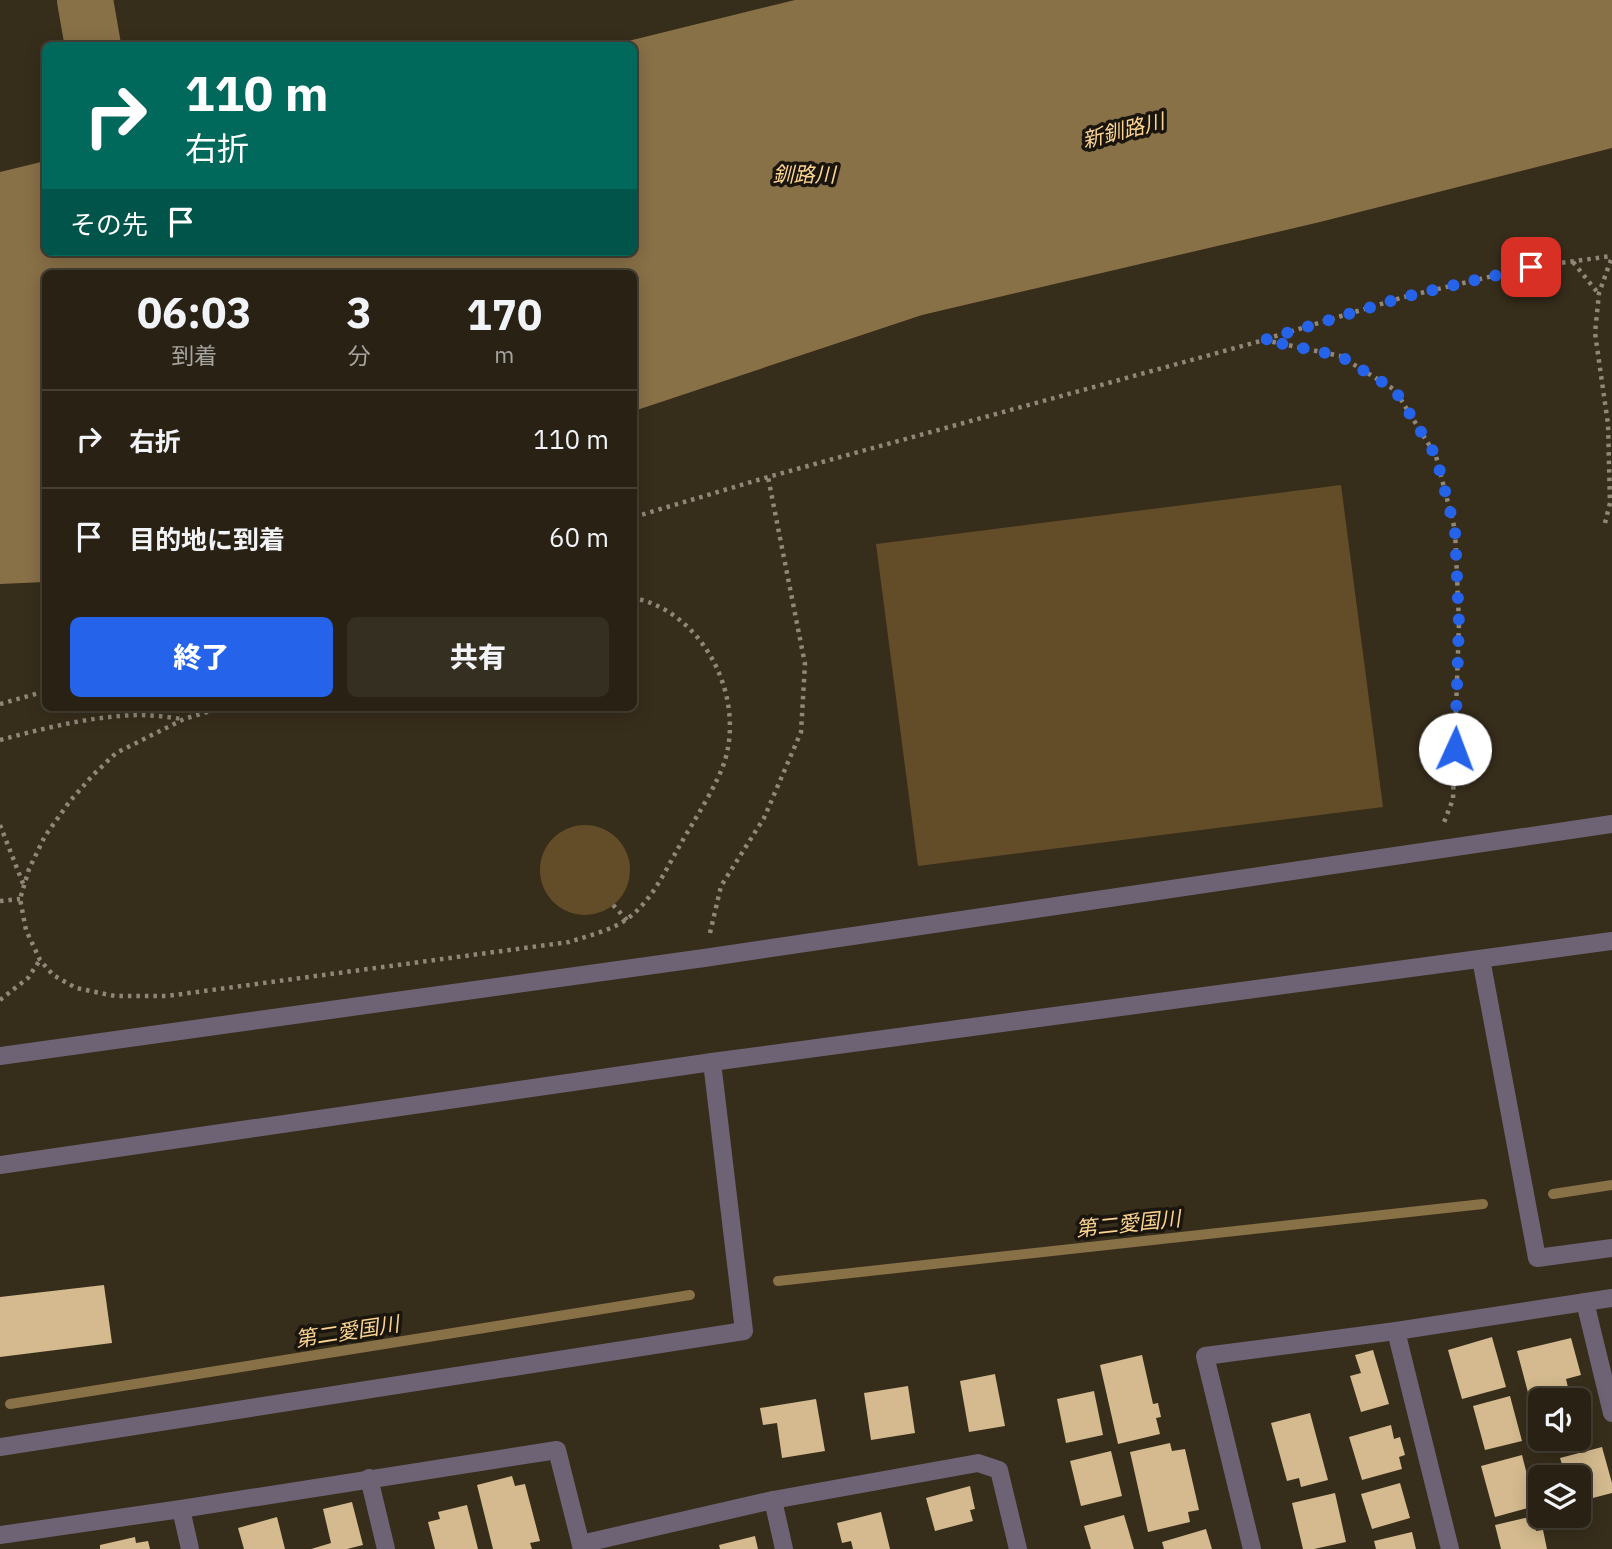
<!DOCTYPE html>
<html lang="ja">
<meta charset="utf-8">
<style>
body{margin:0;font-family:"IBM Plex Sans","Noto Sans JP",sans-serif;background:#352f22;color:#f1f3f6;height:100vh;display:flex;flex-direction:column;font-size:26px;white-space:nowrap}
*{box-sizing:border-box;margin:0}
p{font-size:23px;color:#a5a4a0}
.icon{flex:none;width:38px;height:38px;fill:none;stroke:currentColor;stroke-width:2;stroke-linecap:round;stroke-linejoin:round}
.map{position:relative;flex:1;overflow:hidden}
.details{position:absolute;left:42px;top:270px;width:595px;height:441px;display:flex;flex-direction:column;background:#292214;border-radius:10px;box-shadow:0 4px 18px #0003,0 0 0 2px #453f34}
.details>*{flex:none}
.hud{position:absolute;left:42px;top:42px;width:595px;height:214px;border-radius:10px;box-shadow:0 4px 18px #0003,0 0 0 2px #453f34;background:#00695c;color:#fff;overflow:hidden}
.tools{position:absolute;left:1528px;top:1388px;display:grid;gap:14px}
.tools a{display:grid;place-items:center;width:63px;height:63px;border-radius:10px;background:#292214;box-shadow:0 4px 18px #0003,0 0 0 2px #453f34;font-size:35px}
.pin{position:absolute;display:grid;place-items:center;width:60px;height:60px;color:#fff;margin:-30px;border-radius:14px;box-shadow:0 4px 10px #0006}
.me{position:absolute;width:77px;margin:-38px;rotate:2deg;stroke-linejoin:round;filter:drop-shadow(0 0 5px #0008)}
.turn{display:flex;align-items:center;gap:24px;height:147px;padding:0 28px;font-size:32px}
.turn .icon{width:91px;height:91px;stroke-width:2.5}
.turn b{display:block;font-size:49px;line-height:60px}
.then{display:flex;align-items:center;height:66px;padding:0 28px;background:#0003;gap:14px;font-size:26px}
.eta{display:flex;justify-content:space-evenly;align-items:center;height:119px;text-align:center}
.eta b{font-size:42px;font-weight:800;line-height:49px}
.button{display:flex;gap:14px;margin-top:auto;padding:14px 28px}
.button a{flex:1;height:80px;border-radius:10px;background:#2563eb;color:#fff;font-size:28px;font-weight:800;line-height:80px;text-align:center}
.button a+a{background:#352f22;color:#f1f3f6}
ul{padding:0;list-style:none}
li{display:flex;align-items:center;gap:21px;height:98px;padding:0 28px;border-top:2px solid #453f34}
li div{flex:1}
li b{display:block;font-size:26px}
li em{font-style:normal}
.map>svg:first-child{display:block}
</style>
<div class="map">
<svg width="1612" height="1549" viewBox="0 0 1612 1549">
<rect width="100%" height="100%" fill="#372d1b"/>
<g fill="#634d28">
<polygon points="1341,485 1383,807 918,866 876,544"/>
<circle cx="585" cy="870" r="45"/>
</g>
<polygon fill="#887047" points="795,0 1612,0 1612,148 1320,222 922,315 634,411 634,273 46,273 45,582 0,584 0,172 45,161 46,252 634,252 634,46 612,45"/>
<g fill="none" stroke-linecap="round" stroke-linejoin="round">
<g stroke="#887047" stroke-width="10">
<polyline points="1553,1194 1612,1185"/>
<polyline points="778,1281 1483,1204"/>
<polyline points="10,1404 690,1295"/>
</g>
<polyline stroke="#887047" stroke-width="56" points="85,0 93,46"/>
</g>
<g fill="#d4ba8e">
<polygon points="104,1285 112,1343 0,1357 0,1297"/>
<polygon points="1492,1337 1506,1387 1462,1399 1448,1350"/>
<polygon points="1571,1338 1581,1375 1566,1379 1571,1400 1540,1400 1539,1434 1517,1351"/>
<polygon points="1373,1350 1389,1404 1361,1412 1350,1376 1361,1373 1355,1355"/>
<polygon points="1142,1355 1153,1404 1158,1403 1161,1417 1156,1418 1160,1434 1118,1444 1100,1365"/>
<polygon points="995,1374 1005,1426 969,1432 960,1381"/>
<polygon points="908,1386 915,1433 871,1440 864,1393"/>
<polygon points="1094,1391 1103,1435 1066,1443 1057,1399"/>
<polygon points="1510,1396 1522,1441 1485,1450 1473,1406"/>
<polygon points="816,1399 825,1451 782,1458 777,1423 763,1425 760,1408"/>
<polygon points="1310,1413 1328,1480 1301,1487 1299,1478 1287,1481 1271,1423"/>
<polygon points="1391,1425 1394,1439 1400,1437 1405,1455 1399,1457 1402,1469 1362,1480 1349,1437"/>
<polygon points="1540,1438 1574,1438 1575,1444 1544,1452"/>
<polygon points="1170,1443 1172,1451 1185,1449 1199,1510 1188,1512 1190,1522 1148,1532 1130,1452"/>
<polygon points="1602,1447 1612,1483 1612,1493 1585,1500 1584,1493 1578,1494 1578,1477 1566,1477 1560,1458"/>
<polygon points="1111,1451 1122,1496 1081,1506 1070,1461"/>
<polygon points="1522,1455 1535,1506 1495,1517 1481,1466"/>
<polygon points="512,1476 515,1486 525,1484 540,1541 530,1543 532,1549 493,1549 477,1485"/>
<polygon points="1400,1483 1410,1518 1372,1529 1361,1494"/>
<polygon points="970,1486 975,1509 970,1510 973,1521 935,1531 926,1498"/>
<polygon points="1335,1493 1346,1542 1314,1549 1303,1549 1292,1503"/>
<polygon points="352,1502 363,1545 347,1549 311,1549 331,1543 323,1509"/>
<polygon points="467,1505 478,1549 435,1549 428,1522 440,1519 438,1512"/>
<polygon points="881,1512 890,1549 853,1549 851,1541 842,1543 837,1523"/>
<polygon points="1124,1515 1134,1549 1091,1549 1084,1526"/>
<polygon points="1533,1516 1536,1531 1543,1530 1547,1549 1501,1549 1495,1525"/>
<polygon points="277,1517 285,1549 244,1549 238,1528"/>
<polygon points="1206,1529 1212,1549 1164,1549 1162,1542"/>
<polygon points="1412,1532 1416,1549 1376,1549 1374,1541"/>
<polygon points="755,1536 758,1549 720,1549 719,1545"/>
<polygon points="135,1537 136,1543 148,1541 150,1549 100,1549 100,1545"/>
</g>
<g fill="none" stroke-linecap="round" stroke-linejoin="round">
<g stroke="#908779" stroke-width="4.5" stroke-dasharray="3.5 5" stroke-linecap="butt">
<polyline points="1573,262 1598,293"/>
<polyline points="1266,339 1404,297 1531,267 1612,256"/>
<polyline points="634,517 768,477 1264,340 1340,356 1395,390 1436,456 1455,530 1459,623 1453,799 1443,825"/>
<polyline points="1605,523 1610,503 1608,424 1595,333 1599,293 1612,257"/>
<polyline points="0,704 46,691"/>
<path d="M224,707L184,719L116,753L93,775L70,801L45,836L29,869L20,899L26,930L40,960L53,975L76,988L115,996H167L569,942C590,935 615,930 632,915C654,897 666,869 680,845C693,822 718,784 725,760C745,694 702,612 634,598"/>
<path d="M0,740C45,728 92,716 139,715C153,715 168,717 182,719"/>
<polyline points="0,825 24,886"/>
<polyline points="0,901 20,899"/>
<polyline points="613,905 627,920"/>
<polyline points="710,933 721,886 764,818 801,732 805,664 768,477"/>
<polyline points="0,1000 28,978 40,960"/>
</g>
<g stroke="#6d6375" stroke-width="18">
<polyline points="1481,959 1537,1258 1612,1248"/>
<polyline points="0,1056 704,958 1612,824"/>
<polyline points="0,1165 712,1062 1612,941"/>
<polyline points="1585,1302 1612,1413"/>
<polyline points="1396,1331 1450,1549"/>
<polyline points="0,1447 744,1331 712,1062"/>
<polyline points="369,1478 386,1549"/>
<polyline points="773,1500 978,1463 999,1470 1018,1549"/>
<polyline points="181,1509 190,1549"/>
<polyline points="0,1535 181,1509 557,1450 582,1549"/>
<polyline points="581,1544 773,1500 784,1549"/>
<polyline points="1252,1549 1205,1356 1396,1331 1612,1298"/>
</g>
</g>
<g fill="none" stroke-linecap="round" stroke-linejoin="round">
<polyline stroke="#2563eb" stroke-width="12" stroke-dasharray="0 21.6" points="1455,749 1459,623 1455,530 1436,456 1395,390 1340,356 1264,340 1404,297 1531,267"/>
</g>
<g text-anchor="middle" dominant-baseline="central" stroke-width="7" stroke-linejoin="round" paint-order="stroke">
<g font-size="21" font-style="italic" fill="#fcd492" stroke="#1a160e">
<text transform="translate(1123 130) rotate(-14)">新釧路川</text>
<text x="804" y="174">釧路川</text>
<text transform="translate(1128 1223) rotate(-6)">第二愛国川</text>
<text transform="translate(347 1331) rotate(-9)">第二愛国川</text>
</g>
</g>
</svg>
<div class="tools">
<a><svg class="icon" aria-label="sound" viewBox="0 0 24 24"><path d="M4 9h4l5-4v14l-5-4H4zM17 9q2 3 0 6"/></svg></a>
<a><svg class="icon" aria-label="layers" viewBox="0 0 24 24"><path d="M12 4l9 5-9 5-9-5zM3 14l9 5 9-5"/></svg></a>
</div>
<div class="pin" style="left:1531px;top:267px;background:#d93025"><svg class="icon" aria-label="arrive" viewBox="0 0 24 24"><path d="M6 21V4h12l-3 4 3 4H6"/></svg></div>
<svg class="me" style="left:1455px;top:749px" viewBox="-20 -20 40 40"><circle r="19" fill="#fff"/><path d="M0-13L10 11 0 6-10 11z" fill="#2563eb"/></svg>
<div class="hud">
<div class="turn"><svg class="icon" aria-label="right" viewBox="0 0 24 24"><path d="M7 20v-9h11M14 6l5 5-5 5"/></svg><div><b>110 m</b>右折</div></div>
<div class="then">その先<svg class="icon" aria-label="arrive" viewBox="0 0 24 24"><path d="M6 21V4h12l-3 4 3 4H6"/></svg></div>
</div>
<section class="details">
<div class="eta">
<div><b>06:03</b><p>到着</p></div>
<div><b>3</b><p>分</p></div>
<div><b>170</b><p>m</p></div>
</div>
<ul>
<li><svg class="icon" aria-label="right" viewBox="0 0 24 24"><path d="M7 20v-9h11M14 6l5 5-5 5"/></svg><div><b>右折</b></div><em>110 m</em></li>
<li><svg class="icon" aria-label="arrive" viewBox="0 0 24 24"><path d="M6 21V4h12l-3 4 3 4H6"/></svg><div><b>目的地に到着</b></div><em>60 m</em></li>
</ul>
<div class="button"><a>終了</a><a>共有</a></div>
</section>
</div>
